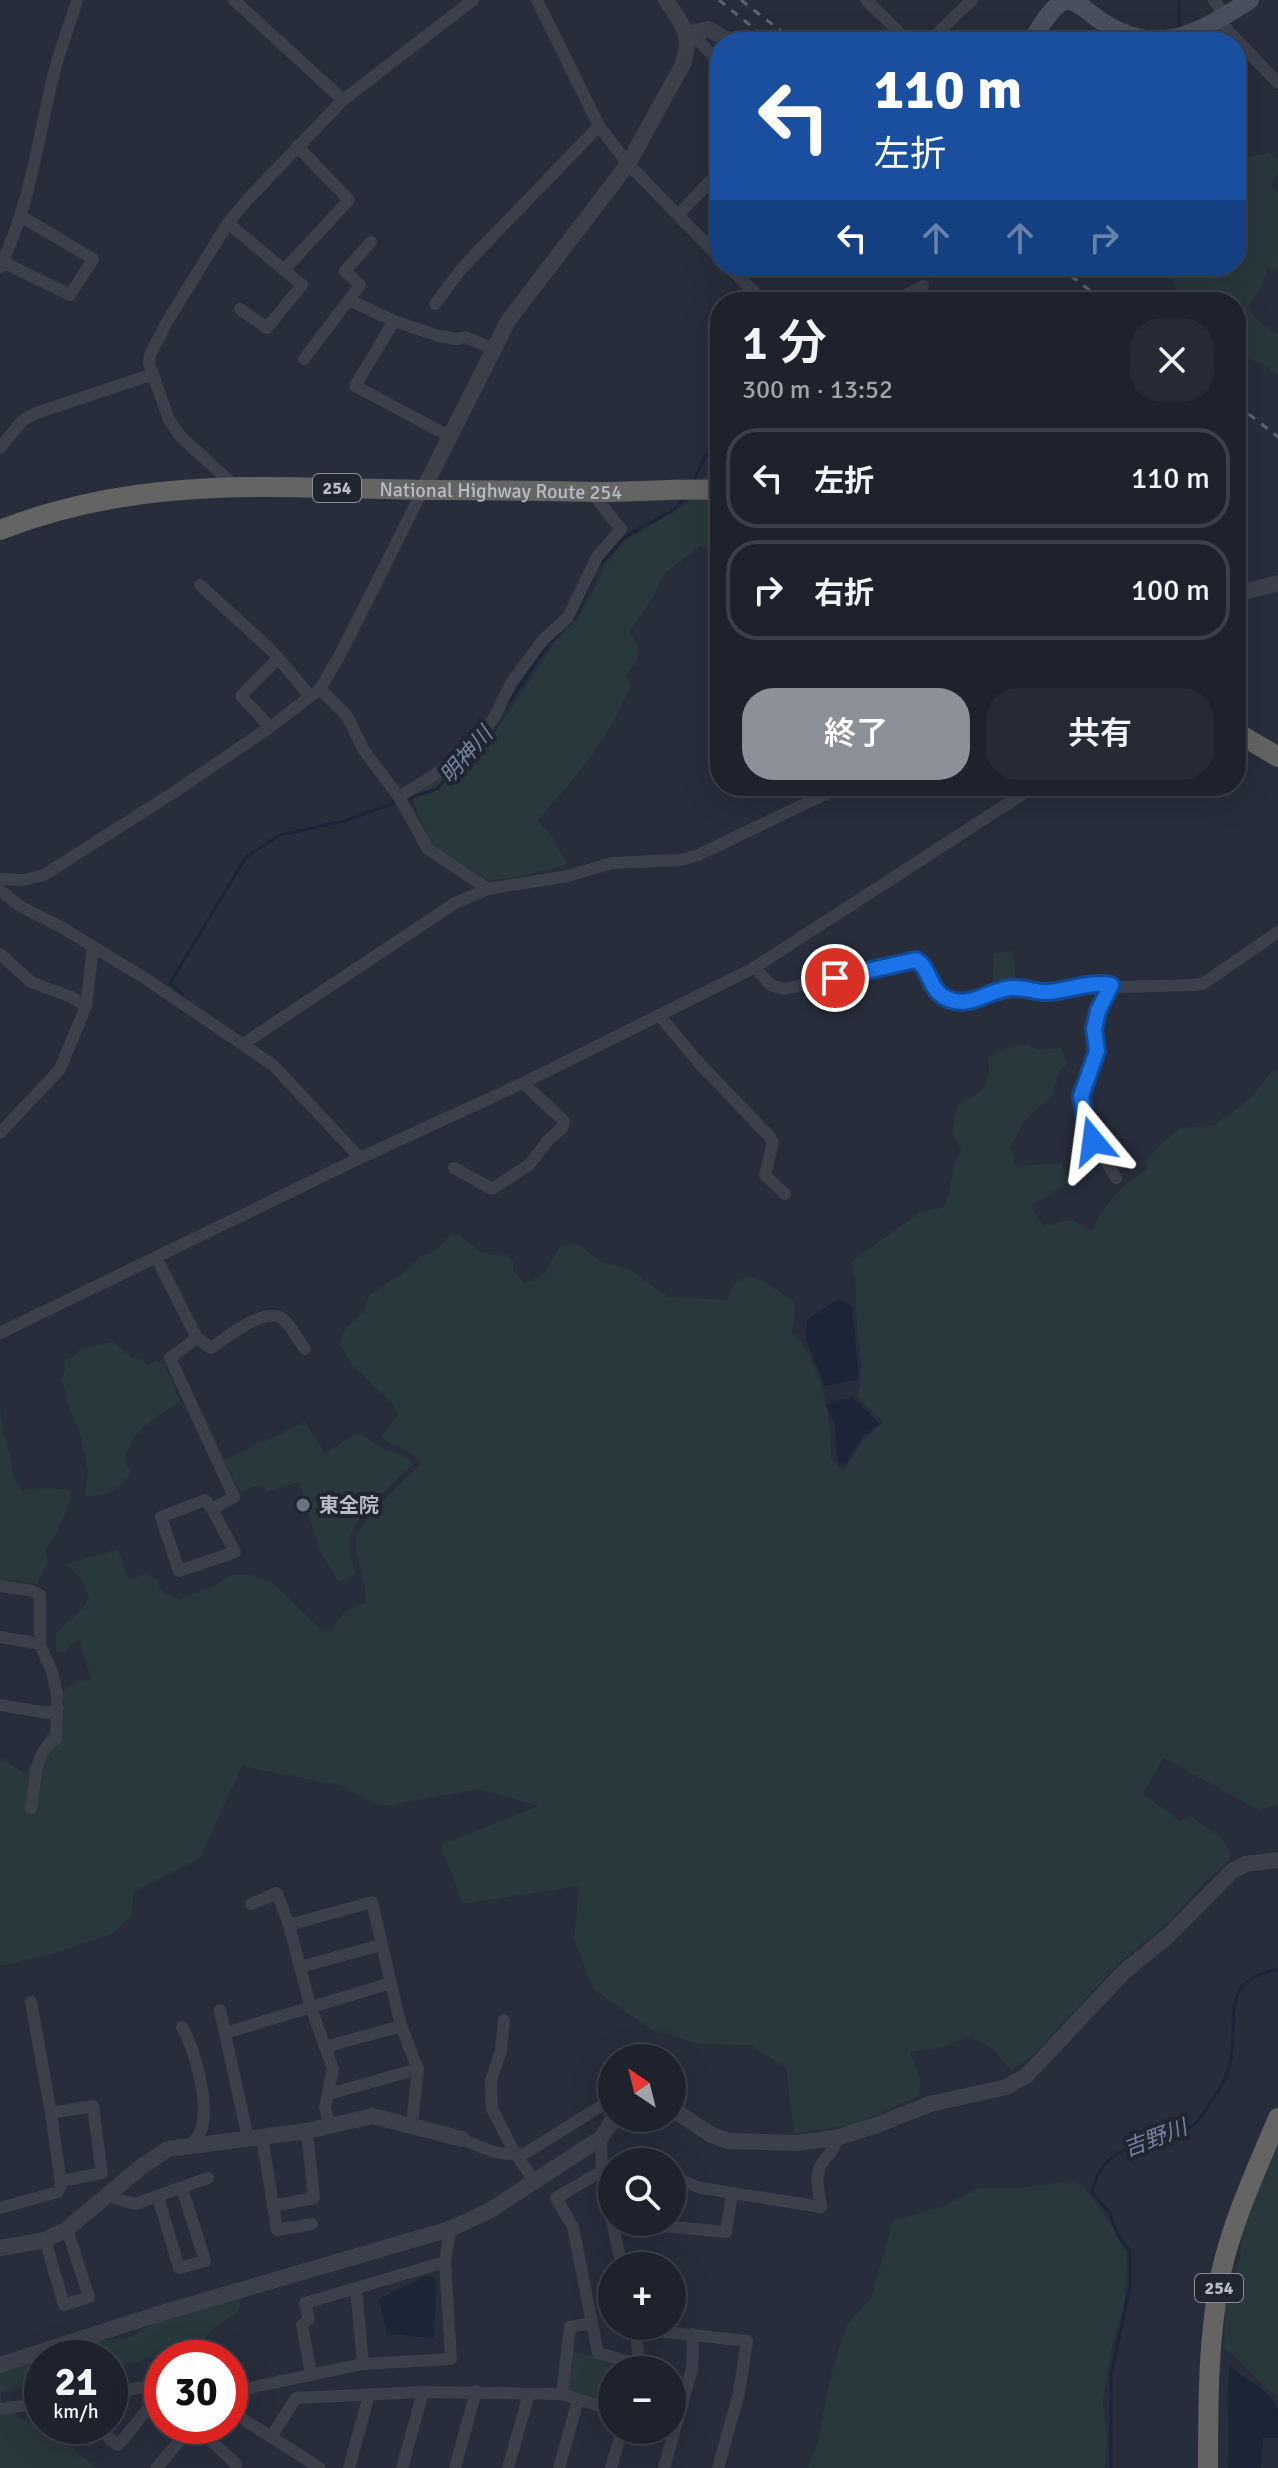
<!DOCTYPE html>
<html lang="ja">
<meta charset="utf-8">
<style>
body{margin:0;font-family:Signika,"Noto Sans JP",sans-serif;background:#252a34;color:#f1f3f6;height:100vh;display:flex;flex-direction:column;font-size:30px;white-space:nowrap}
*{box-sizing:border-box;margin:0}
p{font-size:26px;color:#a0a4a9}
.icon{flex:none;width:44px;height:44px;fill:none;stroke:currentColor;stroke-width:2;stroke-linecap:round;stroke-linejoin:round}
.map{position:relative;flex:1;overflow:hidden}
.panel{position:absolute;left:710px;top:292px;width:536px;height:504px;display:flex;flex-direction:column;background:#1d222c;border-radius:32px;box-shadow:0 8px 32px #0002,0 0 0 2px #3b3f48}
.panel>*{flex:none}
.hud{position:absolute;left:710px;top:32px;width:536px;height:244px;border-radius:32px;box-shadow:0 8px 32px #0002,0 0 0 2px #3b3f48;background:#1a4fa0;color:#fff;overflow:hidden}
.needle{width:52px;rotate:325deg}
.fabs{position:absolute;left:598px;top:2044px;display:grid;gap:16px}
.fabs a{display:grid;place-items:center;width:88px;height:88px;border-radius:50%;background:#1d222c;box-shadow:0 8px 32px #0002,0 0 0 2px #3b3f48;font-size:40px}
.speed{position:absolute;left:24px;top:2340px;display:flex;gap:16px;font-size:40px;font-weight:700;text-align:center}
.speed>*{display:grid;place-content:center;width:104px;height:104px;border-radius:50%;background:#1d222c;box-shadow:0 8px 32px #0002,0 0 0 2px #3b3f48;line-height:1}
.speed small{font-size:20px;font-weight:400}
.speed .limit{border:12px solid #d22;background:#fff;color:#111}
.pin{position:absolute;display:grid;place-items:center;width:68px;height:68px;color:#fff;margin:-34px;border:4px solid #fff;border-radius:50%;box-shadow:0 2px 8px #0007}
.me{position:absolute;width:88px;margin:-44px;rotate:344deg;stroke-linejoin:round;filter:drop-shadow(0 0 6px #0008)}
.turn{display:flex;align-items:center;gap:28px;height:168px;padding:0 32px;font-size:36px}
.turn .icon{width:104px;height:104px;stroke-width:2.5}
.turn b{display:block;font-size:56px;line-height:68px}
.lanes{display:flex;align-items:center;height:76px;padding:0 32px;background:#0003;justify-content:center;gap:40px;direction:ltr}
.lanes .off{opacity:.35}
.round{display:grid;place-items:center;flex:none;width:84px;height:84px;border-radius:32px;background:#252a34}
.head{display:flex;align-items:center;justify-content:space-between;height:136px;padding:0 32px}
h1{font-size:48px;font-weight:600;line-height:60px}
.cta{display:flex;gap:16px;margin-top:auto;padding:16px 32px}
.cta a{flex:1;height:92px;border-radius:32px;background:#8c9099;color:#fff;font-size:32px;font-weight:600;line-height:92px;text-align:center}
.cta a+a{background:#252a34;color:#f1f3f6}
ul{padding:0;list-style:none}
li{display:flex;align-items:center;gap:24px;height:100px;margin:0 16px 12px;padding:0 16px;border:4px solid #3b3f48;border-radius:32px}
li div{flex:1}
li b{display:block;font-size:30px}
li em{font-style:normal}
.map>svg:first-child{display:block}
</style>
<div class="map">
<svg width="1278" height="2468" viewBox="0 0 1278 2468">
<rect width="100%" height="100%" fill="#272d3b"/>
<g fill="#29383c">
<polygon points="1236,153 1250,157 1269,153 1278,161 1278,173 1273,178 1272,186 1278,194 1278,267 1267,270 1263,285 1248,306 1257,320 1278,335 1278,376 1262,364 1236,354 1236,302 1180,302 1167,266 1236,266"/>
<path d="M720,450V566L702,545L664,574L654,595L630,631L638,646L637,662L626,675L630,688C606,743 577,776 537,821L551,835L567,864L527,875L489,881L431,845L413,802L415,791L488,743L555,642L579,618L607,563L622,543L688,503Z"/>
<polygon points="1013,951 1016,983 992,986 994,953"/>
<path d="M1028,1045L1038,1050L1062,1048L1067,1064L1059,1071C1052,1108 1048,1095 1027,1118C1020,1126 1015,1139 1010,1148L1016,1166L1061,1163L1070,1181L1031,1206L1043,1226L1072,1220L1092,1231C1100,1209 1127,1178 1148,1170L1145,1161L1164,1141L1181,1128L1214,1125L1252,1097L1269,1074L1278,1068V1804L1259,1810L1163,1758L1143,1794L1181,1821L1191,1816L1224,1840L1231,1859L1206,1881L1170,1921L1119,1963L1035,2053L1011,2071L994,2050L971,2036L944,2047L910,2052L921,2080L918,2096L853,2125L794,2134L786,2068L750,2045L701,2044L653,2031L593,1989L574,1940L579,1886L463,1904L440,1845L539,1806L480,1789L382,1806L338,1785L242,1766L200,1858L134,1891L131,1917L112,1934L53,1954L0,1966V1757L25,1774L64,1703L60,1692L78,1681L91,1680L80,1639L70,1645L66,1652H56V1633C67,1620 81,1614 89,1598L82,1580L67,1564L118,1549L129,1581L145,1573L159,1581L160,1590L179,1599L216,1585L231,1575H252L274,1584L321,1630L332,1631C339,1615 348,1608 365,1603C368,1579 355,1562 356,1541C357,1521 406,1479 421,1464C407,1444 398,1451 381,1437L398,1415L391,1402L352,1365L339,1344L344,1330L363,1312L369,1295L408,1270L420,1256L430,1254L440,1247L450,1234L460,1235C475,1250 486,1257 507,1255L513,1260V1270L525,1284L544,1274L560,1246L576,1243L601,1261L631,1270L668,1297L727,1300C730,1293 734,1282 741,1279C755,1271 782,1294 794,1302L795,1312L792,1332C822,1364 832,1416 831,1459L843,1471L864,1440L883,1422L857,1397C865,1368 858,1343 856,1313C855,1291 858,1285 851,1262L919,1213L944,1207C952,1187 952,1168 961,1149L952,1133L958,1104C984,1093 991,1086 988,1057L1009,1046Z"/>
<path d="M112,1342L133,1358L143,1360L148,1365L157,1361L165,1364L180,1402C156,1417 129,1431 125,1462L131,1472C120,1490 106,1498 85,1496L88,1470L79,1431L67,1402L66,1392L61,1380L65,1371L64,1359L74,1356L82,1348Z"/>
<path d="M0,1406L4,1436L12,1460L13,1477L23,1491L34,1488L67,1489L72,1496L56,1535L46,1549L48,1561L37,1584C24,1584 12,1579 0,1580Z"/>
<path d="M305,1422L325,1453L357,1433C368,1437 375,1445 385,1449C396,1454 405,1455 414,1464C398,1477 354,1518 350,1537C347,1550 352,1562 356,1574L346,1580L338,1581L319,1550L299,1482L267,1492L263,1484L240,1492L224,1460Z"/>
<path d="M1278,2134V2397C1254,2381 1248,2364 1224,2348L1225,2305L1239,2264L1244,2217Z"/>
<polygon points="1072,2181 1083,2186 1107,2218 1127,2254 1124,2306 1112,2345 1103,2401 1107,2438 1105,2468 808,2468 817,2444 832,2371 846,2326 872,2296 893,2220 942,2207 980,2188 1018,2188"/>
<polygon points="241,2297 239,2311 218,2325 196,2348 184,2354 165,2354 110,2369 110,2358 42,2358 42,2379 1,2393 2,2405 23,2420 35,2417 42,2422 42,2426 47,2426 96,2468 0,2468 0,2372 81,2344 130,2337 162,2318"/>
<polygon points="571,2351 632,2366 631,2370 612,2370 612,2404 572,2392 566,2384"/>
</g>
<g fill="#1c2437">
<polygon points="838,1299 852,1306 859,1379 825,1386 806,1340 807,1320"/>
<polygon points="852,1397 880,1424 863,1436 845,1465 838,1463 835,1426 826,1404"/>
<polygon points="427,2276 436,2278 434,2338 387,2334 379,2299"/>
<path d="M1230,2366C1244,2380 1272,2390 1278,2411C1278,2419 1278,2430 1278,2438H1263L1261,2468H1228C1231,2434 1226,2401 1230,2366Z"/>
</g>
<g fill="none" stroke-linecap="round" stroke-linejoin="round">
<g stroke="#1c2437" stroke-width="3">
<polyline points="1179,27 1179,0"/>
<polyline points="930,278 939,266"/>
<polyline points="693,483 703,460 720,439"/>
<polyline points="600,565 626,536 672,511 686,497"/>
<polyline points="573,619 593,579"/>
<polyline points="505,708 547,646 559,633"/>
<polyline points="405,799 437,789 463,760"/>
<polyline points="183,995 170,983 246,857 280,835 344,821 398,802"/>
<path d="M1111,2468V2375L1130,2287V2251L1119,2237L1109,2212L1092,2192C1107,2129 1161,2156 1197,2122C1202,2116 1207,2108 1211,2102C1221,2088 1228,2076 1231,2058C1239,2012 1218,1983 1278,1969"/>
</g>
<g stroke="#3b404b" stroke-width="12">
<polyline points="234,0 343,100"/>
<polyline points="537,0 599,126 628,164 720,258"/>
<polyline points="866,0 909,42"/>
<polyline points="1214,0 1225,16"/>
<polyline points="1218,20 1278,83"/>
<polyline points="687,34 697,39 720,63"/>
<polyline points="928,42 972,0"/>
<polyline points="678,215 720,171"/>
<polyline points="228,223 302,285 267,328 240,309"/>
<polyline points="3,262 70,295 93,259 22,217"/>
<polyline points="728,266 764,302"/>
<path d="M0,267C30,205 37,144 53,77C59,51 70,26 77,0"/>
<polyline points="284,270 349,200 297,146"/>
<polyline points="349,300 394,321 439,336 457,339 465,337 494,349"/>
<polyline points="892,302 923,286"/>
<polyline points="435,304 463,267 599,126"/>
<polyline points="394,321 355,386 449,436"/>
<polyline points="304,359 360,285 345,271 371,242"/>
<polyline points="0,448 22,421 36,413 153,374"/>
<polyline points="236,487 181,437 169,420 149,363 150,355 168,320 228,223 249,198 343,100 473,0"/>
<polyline points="200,585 271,650 310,696"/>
<polyline points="320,689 347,716 363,749 399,797 428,849 488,889"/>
<polyline points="270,727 241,696 279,658"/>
<polyline points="399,797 437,773 467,751 494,718 511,683 543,640 568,617 597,557 621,529 599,502 595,492"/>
<polyline points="0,879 24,880 44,875 176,791 270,727 320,689 341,653 423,490"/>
<polyline points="0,890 20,906 61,927 146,979 273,1065 360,1158"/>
<polyline points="0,954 31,982 71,997 86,1006"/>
<polyline points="754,967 771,985 784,989 916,960 921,963 935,989 946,998 969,1002 987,994 1015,987 1046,992 1094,983 1120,987 1194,985 1204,983 1278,932"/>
<polyline points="1111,985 1098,1011 1094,1029 1097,1051 1081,1096 1087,1130 1116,1178"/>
<polyline points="659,1015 699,1063 770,1137 773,1143 765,1175 785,1194"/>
<polyline points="243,1044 455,903 488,889 568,876 612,863 681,860 698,855 842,786"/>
<polyline points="0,1133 60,1069 86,1006 93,947"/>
<polyline points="454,1168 492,1189 530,1164 548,1140 562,1128 564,1121 523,1083"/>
<polyline points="156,1257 197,1338 170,1358 234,1497 212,1509 235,1552 179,1571 161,1517 205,1500 212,1509"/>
<polyline points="0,1333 360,1158 523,1083 752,969 1035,786"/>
<path d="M197,1338L211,1348C226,1338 264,1307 281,1318C290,1323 298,1340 305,1349"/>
<path d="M0,1586L32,1591L40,1595V1644L52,1672L57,1694L56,1739C34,1750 35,1786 31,1808"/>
<polyline points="0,1637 40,1644"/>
<polyline points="0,1705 48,1713 58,1708"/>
<polyline points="251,1904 277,1893 289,1925"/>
<polyline points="300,1967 381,1945"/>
<polyline points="31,2002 51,2113"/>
<polyline points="220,2010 248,2139"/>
<polyline points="504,2020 501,2050 491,2081 492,2109 516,2155 534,2180"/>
<path d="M182,2027C195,2050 209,2102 202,2127C201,2134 196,2138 192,2144"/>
<polyline points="225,2033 391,1983"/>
<polyline points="325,2047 401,2026"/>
<polyline points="329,2094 418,2069"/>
<polyline points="329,2125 325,2107 333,2069 310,2005 289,1925 372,1902 401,2026 418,2069 412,2124"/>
<polyline points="262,2137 277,2230 312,2224"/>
<polyline points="601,2138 602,2171 612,2220"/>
<path d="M462,2139C482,2148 503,2158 526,2153L612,2099"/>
<polyline points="612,2168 602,2171 556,2198 573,2227 598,2353 641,2365"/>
<path d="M672,2177L701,2188L821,2207C819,2194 815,2178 820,2167C826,2155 835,2152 836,2138"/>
<polyline points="107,2196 135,2204 208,2178"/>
<polyline points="158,2197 179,2268 205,2261 182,2188"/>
<polyline points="272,2206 314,2198 307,2131"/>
<polyline points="0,2208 58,2192 61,2184 51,2113 93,2106 102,2173 61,2181"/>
<polyline points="612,2222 622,2266"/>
<polyline points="620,2222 726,2232 732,2194"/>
<polyline points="45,2240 64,2305 89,2297 67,2229"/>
<polyline points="356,2288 363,2364"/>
<polyline points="636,2326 639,2370"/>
<polyline points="637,2329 747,2341 739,2393 718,2468"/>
<polyline points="311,2374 302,2325 309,2319 305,2303 445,2262"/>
<polyline points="230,2392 363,2364 451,2359 445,2262 450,2229"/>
<polyline points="110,2393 144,2387 161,2402"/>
<polyline points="562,2394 570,2327 592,2323"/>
<polyline points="0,2409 42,2403"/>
<polyline points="230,2411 320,2468"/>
<polyline points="95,2426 118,2445 157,2398"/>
<polyline points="195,2426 236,2464"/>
<polyline points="271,2437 296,2398 423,2392 562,2394 612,2410"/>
<polyline points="156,2468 193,2426"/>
<polyline points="349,2468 369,2395"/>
<polyline points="402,2468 423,2392"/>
<polyline points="455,2468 476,2391"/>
<polyline points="508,2468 529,2394"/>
<polyline points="559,2468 578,2400"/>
<polyline points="611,2468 622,2430"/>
<polyline points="664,2468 692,2369 693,2334"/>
</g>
<g stroke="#3b404b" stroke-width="16">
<polyline points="687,34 709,29 730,42"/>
<path d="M423,490L508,321L628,164L683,64C693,34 682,24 666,0"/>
<polyline points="1236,594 1278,583"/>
<polyline points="672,2109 710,2134 728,2141 797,2143 836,2138 877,2125 930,2104 1006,2087 1026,2076 1124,1972 1170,1934 1232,1871 1246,1864 1278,1860"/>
<polyline points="0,2248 45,2240 67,2229 141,2167 168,2149 307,2131 373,2116 462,2139"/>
<polyline points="0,2365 155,2315 450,2229 489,2211 601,2138 614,2118"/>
</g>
<path stroke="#494f5e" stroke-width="18" d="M1030,42C1039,31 1051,4 1066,1C1077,0 1090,13 1098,19C1157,59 1197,34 1250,0"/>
<g stroke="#646462" stroke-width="20">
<path id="s1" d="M0,530C148,472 285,489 440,490C492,490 545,491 598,492C639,492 680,488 720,490"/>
<polyline points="1236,732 1278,757"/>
<path d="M1208,2468C1208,2403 1208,2336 1221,2273C1233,2219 1257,2169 1278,2118"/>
</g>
<g stroke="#5d6372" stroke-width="3" stroke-dasharray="8 8" stroke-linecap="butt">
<polyline points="719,0 771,42"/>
<polyline points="741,0 795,42"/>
<polyline points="1058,266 1105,302"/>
<polyline points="1236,404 1278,437"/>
</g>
</g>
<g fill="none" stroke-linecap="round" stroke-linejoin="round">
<defs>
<path id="route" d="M835,978L916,960C930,967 928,989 946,998C970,1010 989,989 1012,988C1024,987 1037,993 1049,992C1070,990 1090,981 1111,985L1098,1011L1094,1029L1097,1051L1081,1096L1087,1130L1093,1141"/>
</defs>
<use href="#route" stroke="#114b97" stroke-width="20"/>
<use href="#route" stroke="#1a73e8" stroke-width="14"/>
</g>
<circle fill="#6b7280" stroke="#202530" stroke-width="3" cx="303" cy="1505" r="8"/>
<g text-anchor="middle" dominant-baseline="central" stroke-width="8" stroke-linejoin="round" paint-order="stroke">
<g fill="#202530" stroke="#8a8e99" stroke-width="2">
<rect x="313" y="474" width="48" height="28" rx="6"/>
<rect x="1195" y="2274" width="48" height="28" rx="6"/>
</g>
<g font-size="18" font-weight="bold" fill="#b7bbc6">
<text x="337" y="488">254</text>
<text x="1219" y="2288">254</text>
</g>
<g font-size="20" fill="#b7bbc6" stroke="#202530">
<text stroke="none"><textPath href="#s1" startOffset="506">National Highway Route 254</textPath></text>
</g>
<g font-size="20" font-weight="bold" fill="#b7bbc6" stroke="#202530" text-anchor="start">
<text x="319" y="1505">東全院</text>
</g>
<g font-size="22" font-style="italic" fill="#7482a1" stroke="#202530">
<text transform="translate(466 755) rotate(-49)">明神川</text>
<text transform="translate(1155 2138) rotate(-21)">吉野川</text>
</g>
</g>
</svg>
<div class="fabs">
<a><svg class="needle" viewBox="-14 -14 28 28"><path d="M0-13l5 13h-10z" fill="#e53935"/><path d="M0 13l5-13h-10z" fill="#a0a4a9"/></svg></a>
<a><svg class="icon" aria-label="search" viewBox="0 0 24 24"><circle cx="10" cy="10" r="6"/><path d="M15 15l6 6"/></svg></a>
<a>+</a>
<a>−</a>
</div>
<div class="speed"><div>21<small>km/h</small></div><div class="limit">30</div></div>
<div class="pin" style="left:835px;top:978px;background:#d93025"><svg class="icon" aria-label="arrive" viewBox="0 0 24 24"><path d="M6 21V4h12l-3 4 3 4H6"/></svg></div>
<svg class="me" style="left:1093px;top:1141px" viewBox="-20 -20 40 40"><path d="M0-17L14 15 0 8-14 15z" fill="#1a73e8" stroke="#fff" stroke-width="4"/></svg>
<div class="hud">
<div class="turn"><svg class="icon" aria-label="left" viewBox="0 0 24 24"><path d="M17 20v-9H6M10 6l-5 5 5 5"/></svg><div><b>110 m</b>左折</div></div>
<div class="lanes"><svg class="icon" aria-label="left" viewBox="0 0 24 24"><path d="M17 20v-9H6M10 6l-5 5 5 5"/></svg><svg class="icon off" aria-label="ahead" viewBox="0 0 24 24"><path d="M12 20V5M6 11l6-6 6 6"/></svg><svg class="icon off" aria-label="ahead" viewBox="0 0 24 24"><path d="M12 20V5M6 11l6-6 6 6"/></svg><svg class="icon off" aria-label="right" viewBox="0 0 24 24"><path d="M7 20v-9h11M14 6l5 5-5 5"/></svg></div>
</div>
<section class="panel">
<div class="head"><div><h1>1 分</h1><p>300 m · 13:52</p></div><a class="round"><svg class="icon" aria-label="close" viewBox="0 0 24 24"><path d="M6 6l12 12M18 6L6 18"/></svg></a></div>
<ul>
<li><svg class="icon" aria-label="left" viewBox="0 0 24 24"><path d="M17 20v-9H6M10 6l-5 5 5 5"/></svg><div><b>左折</b></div><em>110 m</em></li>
<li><svg class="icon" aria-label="right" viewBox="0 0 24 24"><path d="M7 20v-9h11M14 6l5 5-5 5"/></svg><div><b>右折</b></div><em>100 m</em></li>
</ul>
<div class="cta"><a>終了</a><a>共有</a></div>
</section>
</div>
